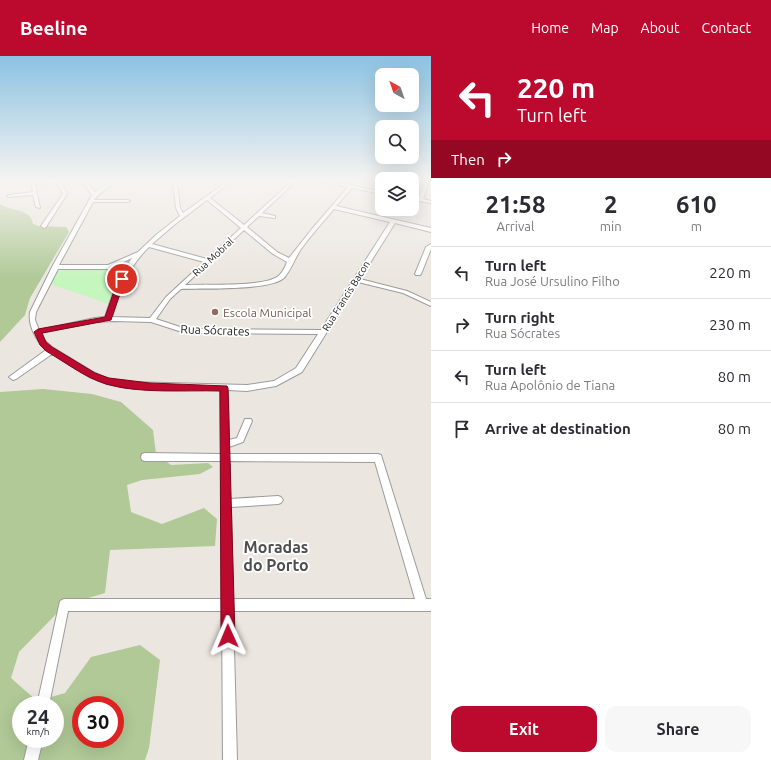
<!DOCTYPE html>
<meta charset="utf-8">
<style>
body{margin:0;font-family:Ubuntu,sans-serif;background:#f7f7f7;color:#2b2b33;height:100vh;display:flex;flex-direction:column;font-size:15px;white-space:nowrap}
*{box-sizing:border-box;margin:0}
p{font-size:13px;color:#7c7c81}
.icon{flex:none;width:22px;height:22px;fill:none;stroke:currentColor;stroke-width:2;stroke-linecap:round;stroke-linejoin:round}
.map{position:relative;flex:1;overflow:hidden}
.panel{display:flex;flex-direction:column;background:#fff;width:340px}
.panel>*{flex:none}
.hud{background:#bb0a2d;color:#fff;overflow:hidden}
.needle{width:26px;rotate:320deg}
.tools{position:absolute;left:375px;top:12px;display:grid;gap:8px}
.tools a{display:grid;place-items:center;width:44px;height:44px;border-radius:8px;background:#fff;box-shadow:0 4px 16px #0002;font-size:20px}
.speed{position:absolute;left:12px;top:640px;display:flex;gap:8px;font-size:20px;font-weight:700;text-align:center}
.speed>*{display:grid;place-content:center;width:52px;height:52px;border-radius:50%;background:#fff;box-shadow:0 4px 16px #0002;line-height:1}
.speed small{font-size:10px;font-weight:400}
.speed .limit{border:6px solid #d22;background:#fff;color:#111}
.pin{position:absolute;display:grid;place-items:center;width:34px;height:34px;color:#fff;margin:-17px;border:2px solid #fff;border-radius:50%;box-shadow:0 1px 4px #0007}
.me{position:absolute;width:44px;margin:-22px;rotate:359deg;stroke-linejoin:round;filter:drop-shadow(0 0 3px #0008)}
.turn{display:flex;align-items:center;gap:14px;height:84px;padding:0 20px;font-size:18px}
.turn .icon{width:52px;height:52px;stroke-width:2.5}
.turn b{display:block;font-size:28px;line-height:34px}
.then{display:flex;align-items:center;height:38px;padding:0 20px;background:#0003;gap:8px;font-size:15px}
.eta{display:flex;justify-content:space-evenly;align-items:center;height:68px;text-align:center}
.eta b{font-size:24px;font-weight:700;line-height:28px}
.primary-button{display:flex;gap:8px;margin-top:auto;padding:8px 20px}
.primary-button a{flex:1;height:46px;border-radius:12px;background:#bb0a2d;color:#fff;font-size:16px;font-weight:700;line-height:46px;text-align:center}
.primary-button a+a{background:#f7f7f7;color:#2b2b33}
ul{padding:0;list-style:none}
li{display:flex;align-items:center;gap:12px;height:52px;padding:0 20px;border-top:1px solid #e1e1e2}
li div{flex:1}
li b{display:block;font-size:15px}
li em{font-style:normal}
header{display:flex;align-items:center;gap:24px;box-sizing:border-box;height:56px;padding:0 20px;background:#bb0a2d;color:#fff}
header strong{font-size:19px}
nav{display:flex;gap:22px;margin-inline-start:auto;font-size:14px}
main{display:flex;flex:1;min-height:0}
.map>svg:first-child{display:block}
</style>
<header>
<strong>Beeline</strong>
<nav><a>Home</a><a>Map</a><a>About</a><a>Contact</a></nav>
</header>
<main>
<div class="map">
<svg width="431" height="704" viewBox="0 0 431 704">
<rect width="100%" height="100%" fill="#ece6e0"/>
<g fill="#b0c997" fill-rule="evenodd">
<path d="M0,148C12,156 31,152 33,168L39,170L66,171L69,176L30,242L25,259L0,286Z"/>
<path d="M43,333L92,338L121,346L153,374L156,398L171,409L208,407L213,411L200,418L142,424L127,429L131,456L162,468L204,452L217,463L215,490L110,494L105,537L65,549L19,596L11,622L37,645L65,637L91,601L140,589L160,604L149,692L145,704H0V336ZM21,649H55V683H21ZM81,649H115V683H81Z"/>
</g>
<path fill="#c4f6be" d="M133,201L119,221L109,248L50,228L57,215C75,210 91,215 108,213C118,212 125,205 133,201Z"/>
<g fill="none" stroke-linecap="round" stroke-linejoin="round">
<defs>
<g id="minor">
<polygon points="48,125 67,125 62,128 67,138 46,171 44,172 41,170 63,138 58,128 59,127 35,128 40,152 36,151 33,139 9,141 7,140 9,139 33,136 31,126"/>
<path d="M82,125H86L95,136L111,125H115C110,132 99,136 94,144H128L130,145L128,146H93L59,209H108L138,196L156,179L180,160L176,152L173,125H177L180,152L183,157L228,125H232L210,142L244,169L292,125H296L262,157L275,160V162L259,160L247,171L277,196L289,202L312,173L348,131L322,126V125L351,129L382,136V138L352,132L336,150L431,172V176L395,167L360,223L407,235L431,246V250L403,237L358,226L302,316L276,330L247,335L228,334L229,384L237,382L245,363H251L252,365L243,386L229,391V398H378L381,399L426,543H431V555H233L237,704H223L222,555H68L49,649H37L60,545L64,543H222L221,405H145L142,404L141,401L142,398L145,397L221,398L220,334L126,332L107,328L89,321L52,298L16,323L13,324L9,321L46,294C36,284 28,270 30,256L52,211L92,139ZM207,144L241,172L207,203L152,188L174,169ZM334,153L390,166L321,274L200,273L180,271L156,263L170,243L181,233C203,232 269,235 284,222C291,214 295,202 301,193C311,179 323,166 334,153ZM244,174L273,198L287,206C285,211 282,218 277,221C261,231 206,228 185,229ZM149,191L204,206L166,241L150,262L112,261C120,234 128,211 149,191ZM132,202C118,220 112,240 105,261L95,262L39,274L35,264L36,256L58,213H109ZM114,265L151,266L179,275L200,277L318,278L296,312L274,325L247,329L126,326L108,323L95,317L52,291L44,284L41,277L95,266ZM230,405L375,406L415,543H233L231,451L278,448L281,447L283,444L281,441L278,440L230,443Z"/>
<polygon points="412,125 429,126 423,143 431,145 431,147 412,144 412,142 418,143 424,128 412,126"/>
<polygon points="431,188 431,193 421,218 420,219 416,219 415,218 426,191"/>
<polygon points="29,683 43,683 38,704 24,704"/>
</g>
</defs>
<use href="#minor" stroke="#9c9c9c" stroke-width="2"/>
<use href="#minor" fill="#fff" fill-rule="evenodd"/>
</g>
<linearGradient id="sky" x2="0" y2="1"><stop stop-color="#8cc2e2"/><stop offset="0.56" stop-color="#f6f4f1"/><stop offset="1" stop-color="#f6f4f1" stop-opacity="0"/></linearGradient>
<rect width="431" height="223" fill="url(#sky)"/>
<path fill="#bb0a2d" stroke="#7a061d" d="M119,221L125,223L111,264L42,277L46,286L52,291L95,317L109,322L150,327L227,330L228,332L235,580L233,585L228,587L223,585L221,580L220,335C184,334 140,338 106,328C84,321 65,306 46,295L40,289L34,276L38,273L105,261Z"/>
<circle fill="#8d6e63" stroke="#fff" stroke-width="1.5" cx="215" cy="256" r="4"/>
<g text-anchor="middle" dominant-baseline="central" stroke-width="3.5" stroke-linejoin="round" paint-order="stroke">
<g font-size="10" fill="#1b1b1b" stroke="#fff">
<text transform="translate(213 201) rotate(-43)">Rua Mobral</text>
<text transform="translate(346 240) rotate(-58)">Rua Francis Bacon</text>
</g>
<g font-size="12" fill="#785e54" stroke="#fff" text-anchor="start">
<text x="223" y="256">Escola Municipal</text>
</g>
<g font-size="12" fill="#1b1b1b" stroke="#fff">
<text transform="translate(215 274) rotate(2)">Rua Sócrates</text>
</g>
<g font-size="16" font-weight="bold" fill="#4e4e4e" stroke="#fff">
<text x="276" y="491">Moradas<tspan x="276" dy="18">do Porto</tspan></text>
</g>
</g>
</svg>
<div class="tools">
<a><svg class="needle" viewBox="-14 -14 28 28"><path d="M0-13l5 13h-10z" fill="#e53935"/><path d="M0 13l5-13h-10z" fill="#7c7c81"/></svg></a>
<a><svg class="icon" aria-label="search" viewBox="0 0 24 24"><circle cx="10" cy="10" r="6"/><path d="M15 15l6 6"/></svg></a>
<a><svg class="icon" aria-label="layers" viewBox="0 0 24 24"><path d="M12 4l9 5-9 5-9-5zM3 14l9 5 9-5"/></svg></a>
</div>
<div class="speed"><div>24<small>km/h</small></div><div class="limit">30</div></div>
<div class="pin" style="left:122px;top:223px;background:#d93025"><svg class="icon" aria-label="arrive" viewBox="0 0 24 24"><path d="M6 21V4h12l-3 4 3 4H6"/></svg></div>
<svg class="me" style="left:228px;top:580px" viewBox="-20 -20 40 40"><path d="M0-17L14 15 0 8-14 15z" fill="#bb0a2d" stroke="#fff" stroke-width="4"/></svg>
</div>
<section class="panel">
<div class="hud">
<div class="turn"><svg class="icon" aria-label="left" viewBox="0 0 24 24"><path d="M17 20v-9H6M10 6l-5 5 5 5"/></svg><div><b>220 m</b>Turn left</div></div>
<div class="then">Then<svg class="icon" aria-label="right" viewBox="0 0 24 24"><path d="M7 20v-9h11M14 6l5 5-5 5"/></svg></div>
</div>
<div class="eta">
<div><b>21:58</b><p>Arrival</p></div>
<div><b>2</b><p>min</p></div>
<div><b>610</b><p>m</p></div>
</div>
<ul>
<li><svg class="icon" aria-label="left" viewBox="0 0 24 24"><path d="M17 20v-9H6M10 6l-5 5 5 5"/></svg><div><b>Turn left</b><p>Rua José Ursulino Filho</p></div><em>220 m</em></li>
<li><svg class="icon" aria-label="right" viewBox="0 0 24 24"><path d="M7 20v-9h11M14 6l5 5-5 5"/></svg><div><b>Turn right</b><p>Rua Sócrates</p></div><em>230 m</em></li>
<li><svg class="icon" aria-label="left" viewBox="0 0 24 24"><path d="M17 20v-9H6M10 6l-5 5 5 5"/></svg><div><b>Turn left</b><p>Rua Apolônio de Tiana</p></div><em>80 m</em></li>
<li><svg class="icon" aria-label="arrive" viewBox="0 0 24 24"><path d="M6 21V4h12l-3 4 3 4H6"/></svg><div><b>Arrive at destination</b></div><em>80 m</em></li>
</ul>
<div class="primary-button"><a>Exit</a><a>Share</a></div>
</section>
</main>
